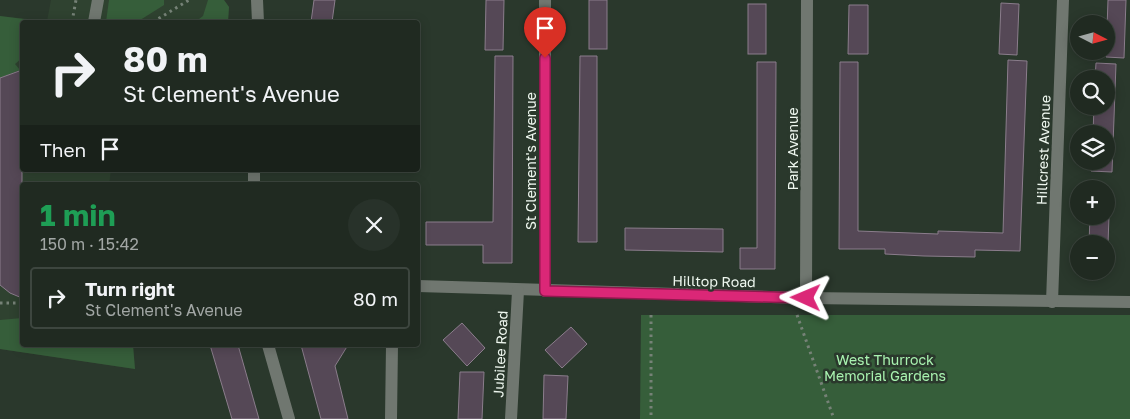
<!DOCTYPE html>
<meta charset="utf-8">
<style>
body{margin:0;font-family:"Golos Text",sans-serif;background:#28322a;color:#f1f3f6;height:100vh;display:flex;flex-direction:column;font-size:19px;white-space:nowrap}
*{box-sizing:border-box;margin:0}
p{font-size:16px;color:#a2a7a5}
.icon{flex:none;width:28px;height:28px;fill:none;stroke:currentColor;stroke-width:2;stroke-linecap:round;stroke-linejoin:round}
.map{position:relative;flex:1;overflow:hidden}
.side{position:absolute;left:20px;top:182px;width:400px;height:165px;display:flex;flex-direction:column;background:#202a21;border-radius:5px;box-shadow:0 2px 12px #0003,0 0 0 1px #3d463f}
.side>*{flex:none}
.top-card{position:absolute;left:20px;top:20px;width:400px;height:152px;border-radius:5px;box-shadow:0 2px 12px #0003,0 0 0 1px #3d463f;background:#202a21;color:#f1f3f6;overflow:hidden}
.needle{width:32px;rotate:96deg}
.buttons{position:absolute;left:1070px;top:15px;display:grid;gap:10px}
.buttons a{display:grid;place-items:center;width:45px;height:45px;border-radius:50%;background:#202a21;box-shadow:0 2px 12px #0003,0 0 0 1px #3d463f;font-size:25px}
.pin{position:absolute;display:grid;place-items:center;width:42px;height:42px;color:#fff;margin:-51px -21px;border-radius:50% 50% 50% 0;rotate:-45deg;box-shadow:0 0 5px #0007}
.pin .icon{rotate:45deg}
.me{position:absolute;width:55px;margin:-28px;rotate:271deg;stroke-linejoin:round;filter:drop-shadow(0 0 4px #0008)}
.turn{display:flex;align-items:center;gap:18px;height:105px;padding:0 20px;font-size:22px}
.turn .icon{width:65px;height:65px;stroke-width:2.5}
.turn b{display:block;font-size:35px;line-height:42px}
.then{display:flex;align-items:center;height:48px;padding:0 20px;background:#0003;gap:10px;font-size:19px}
.round{display:grid;place-items:center;flex:none;width:52px;height:52px;border-radius:26px;background:#28322a}
.summary{display:flex;align-items:center;justify-content:space-between;height:85px;padding:0 20px}
h1{font-size:30px;font-weight:700;line-height:38px;color:#1e9e55}
ul{padding:0;list-style:none}
li{display:flex;align-items:center;gap:15px;height:62px;margin:0 10px 8px;padding:0 10px;border:2px solid #3d463f;border-radius:5px}
li div{flex:1}
li b{display:block;font-size:19px}
li em{font-style:normal}
.map>svg:first-child{display:block}
</style>
<div class="map">
<svg width="1130" height="419" viewBox="0 0 1130 419">
<rect width="100%" height="100%" fill="#2a382c"/>
<polygon fill="#2f4230" points="51,0 224,0 229,7 228,22 22,22 22,170 111,170 109,185 22,185 22,345 133,345 135,369 0,349 0,16 47,21"/>
<g fill="#365e3a">
<polygon points="109,0 164,0 164,5 137,22 106,22"/>
<polygon points="208,0 224,0 229,7 228,22 195,22 203,16"/>
<polygon points="0,16 48,22 22,22 22,58 15,64 20,70 0,78"/>
<polygon points="641,315 1130,315 1130,419 640,419"/>
<polygon points="22,318 22,345 133,345 135,369 0,349 0,320"/>
</g>
<g fill="#554856" stroke="#8b7d8c">
<polygon points="314,0 335,0 332,22 311,22"/>
<polygon points="486,0 504,0 503,50 485,50"/>
<rect x="589" y="0" width="18" height="49"/>
<polygon points="1108,0 1126,0 1124,58 1106,57"/>
<polygon points="1001,3 1019,4 1017,55 999,54"/>
<rect x="748" y="4" width="18" height="50"/>
<polygon points="849,5 868,5 868,54 848,54"/>
<polygon points="495,56 513,56 512,263 483,263 483,245 426,245 426,222 493,222"/>
<polygon points="580,56 597,56 597,242 578,242"/>
<polygon points="1008,60 1027,61 1020,251 975,250 975,257 924,256 885,254 885,249 839,249 840,62 858,62 858,231 938,234 938,231 1003,233"/>
<polygon points="757,62 776,62 775,269 740,269 740,248 757,248"/>
<polygon points="1096,63 1116,64 1112,172 1091,171 1092,161 1106,161 1106,134 1093,134 1094,106 1106,106 1106,79 1095,79"/>
<polygon points="22,70 22,298 10,293 0,285 0,78"/>
<polygon points="1090,216 1109,216 1108,244 1089,244"/>
<polygon points="625,228 723,229 723,252 625,250"/>
<polygon points="462,323 485,348 467,366 443,340"/>
<polygon points="571,327 587,344 562,368 545,350"/>
<polygon points="210,345 238,345 259,419 232,419"/>
<polygon points="301,345 348,345 335,366 348,419 321,419"/>
<polygon points="460,372 484,372 482,419 458,419"/>
<polygon points="544,375 568,376 566,419 543,419"/>
</g>
<g fill="none" stroke-linecap="round" stroke-linejoin="round">
<g stroke="#768277" stroke-width="3" stroke-dasharray="2.5 4" stroke-linecap="butt">
<polyline points="72,22 76,0"/>
<polyline points="153,22 189,0"/>
<polyline points="0,303 22,303"/>
<polyline points="651,315 651,419"/>
<polyline points="797,315 834,419"/>
</g>
<g stroke="#707770" stroke-width="12">
<polyline points="257,0 258,22"/>
<polyline points="94,22 98,0"/>
<polyline points="254,185 254,170"/>
<polyline points="418,286 806,298 1130,302"/>
<polyline points="545,291 545,0"/>
<polyline points="806,298 807,0"/>
<polyline points="1052,302 1063,0"/>
<polyline points="268,345 289,419"/>
<polyline points="391,419 392,345"/>
<polyline points="511,419 518,291"/>
</g>
</g>
<g fill="none" stroke-linecap="round" stroke-linejoin="round">
<defs>
<polyline id="route" points="545,58 545,291 806,298"/>
</defs>
<use href="#route" stroke="#8e194d" stroke-width="12"/>
<use href="#route" stroke="#db2777" stroke-width="9"/>
</g>
<g text-anchor="middle" dominant-baseline="central" stroke-width="5" stroke-linejoin="round" paint-order="stroke">
<g font-size="14" fill="#eef7ef" stroke="#2a382c">
<text transform="translate(792 149) rotate(-90)">Park Avenue</text>
<text transform="translate(1043 150) rotate(-88)">Hillcrest Avenue</text>
<text transform="translate(530 161) rotate(-90)">St Clement's Avenue</text>
<text transform="translate(714 281) rotate(1)">Hilltop Road</text>
<text transform="translate(500 354) rotate(-87)">Jubilee Road</text>
</g>
<g font-size="14" fill="#a9f3b0" stroke="#2a382c">
<text x="885" y="359">West Thurrock<tspan x="885" dy="16">Memorial Gardens</tspan></text>
</g>
</g>
</svg>
<div class="buttons">
<a><svg class="needle" viewBox="-14 -14 28 28"><path d="M0-13l5 13h-10z" fill="#e53935"/><path d="M0 13l5-13h-10z" fill="#a2a7a5"/></svg></a>
<a><svg class="icon" aria-label="search" viewBox="0 0 24 24"><circle cx="10" cy="10" r="6"/><path d="M15 15l6 6"/></svg></a>
<a><svg class="icon" aria-label="layers" viewBox="0 0 24 24"><path d="M12 4l9 5-9 5-9-5zM3 14l9 5 9-5"/></svg></a>
<a>+</a>
<a>−</a>
</div>
<div class="pin" style="left:545px;top:58px;background:#d93025"><svg class="icon" aria-label="arrive" viewBox="0 0 24 24"><path d="M6 21V4h12l-3 4 3 4H6"/></svg></div>
<svg class="me" style="left:806px;top:298px" viewBox="-20 -20 40 40"><path d="M0-17L14 15 0 8-14 15z" fill="#db2777" stroke="#fff" stroke-width="4"/></svg>
<div class="top-card">
<div class="turn"><svg class="icon" aria-label="right" viewBox="0 0 24 24"><path d="M7 20v-9h11M14 6l5 5-5 5"/></svg><div><b>80 m</b>St Clement's Avenue</div></div>
<div class="then">Then<svg class="icon" aria-label="arrive" viewBox="0 0 24 24"><path d="M6 21V4h12l-3 4 3 4H6"/></svg></div>
</div>
<section class="side">
<div class="summary"><div><h1>1 min</h1><p>150 m · 15:42</p></div><a class="round"><svg class="icon" aria-label="close" viewBox="0 0 24 24"><path d="M6 6l12 12M18 6L6 18"/></svg></a></div>
<ul>
<li><svg class="icon" aria-label="right" viewBox="0 0 24 24"><path d="M7 20v-9h11M14 6l5 5-5 5"/></svg><div><b>Turn right</b><p>St Clement's Avenue</p></div><em>80 m</em></li>
</ul>
</section>
</div>
